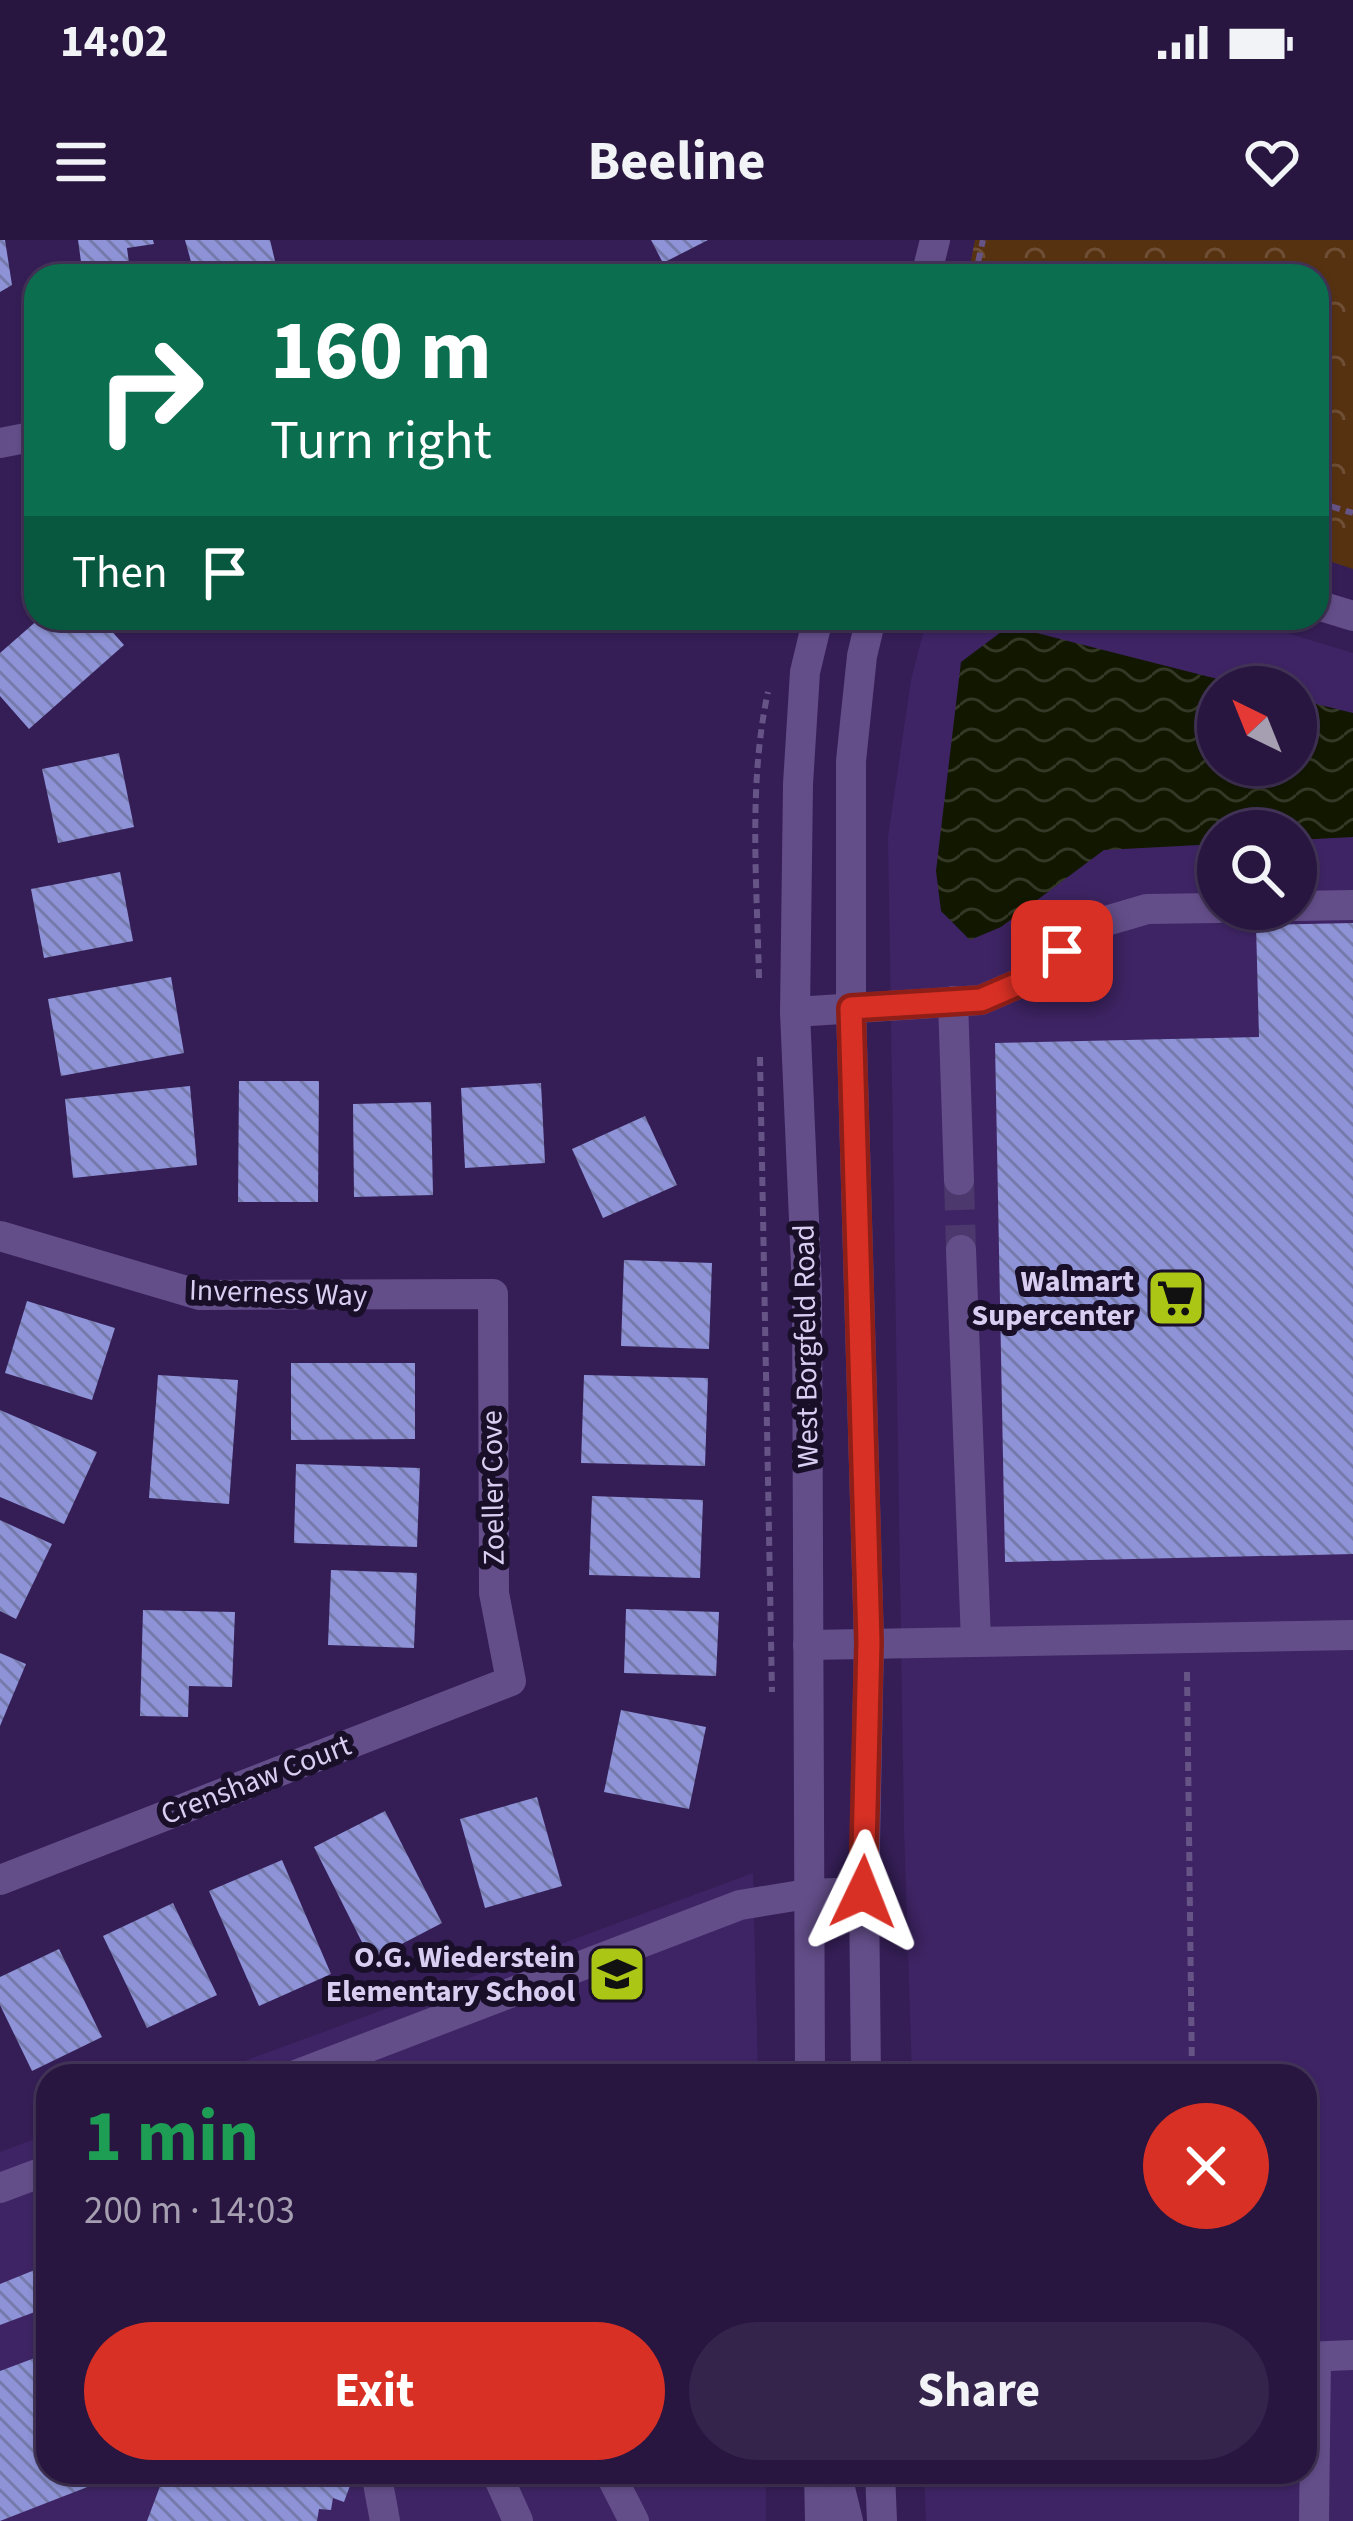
<!DOCTYPE html>
<meta charset="utf-8">
<style>
body{margin:0;font-family:"Source Sans 3",sans-serif;background:#34234b;color:#f1f3f6;height:100vh;display:flex;flex-direction:column;font-size:45px;white-space:nowrap}
*{box-sizing:border-box;margin:0}
p{font-size:39px;color:#a59fb1}
.icon{flex:none;width:66px;height:66px;fill:none;stroke:currentColor;stroke-width:2;stroke-linecap:round;stroke-linejoin:round}
.map{position:relative;flex:1;overflow:hidden}
.panel{position:absolute;left:36px;top:1824px;width:1281px;height:420px;display:flex;flex-direction:column;background:#281640;border-radius:36px;box-shadow:0 3px 9px #0004,0 0 0 3px #443559}
.panel>*{flex:none}
.banner{position:absolute;left:24px;top:24px;width:1305px;height:366px;border-radius:36px;box-shadow:0 3px 9px #0004,0 0 0 3px #443559;background:#0b6e4f;color:#fff;overflow:hidden}
.needle{width:78px;rotate:317deg}
.buttons{position:absolute;left:1197px;top:426px;display:grid;gap:24px}
.buttons a{display:grid;place-items:center;width:120px;height:120px;border-radius:50%;background:#281640;box-shadow:0 3px 9px #0004,0 0 0 3px #443559;font-size:60px}
.pin{position:absolute;display:grid;place-items:center;width:102px;height:102px;color:#fff;margin:-51px;border-radius:24px;box-shadow:0 6px 18px #0006}
.me{position:absolute;width:132px;margin:-66px;rotate:2deg;stroke-linejoin:round;filter:drop-shadow(0 0 9px #0008)}
.turn{display:flex;align-items:center;gap:42px;height:252px;padding:0 48px;font-size:54px}
.turn .icon{width:156px;height:156px;stroke-width:2.5}
.turn b{display:block;font-size:84px;line-height:102px}
.then{display:flex;align-items:center;height:114px;padding:0 48px;background:#0003;gap:24px;font-size:45px}
.round{display:grid;place-items:center;flex:none;width:126px;height:126px;border-radius:63px;background:#34234b}
.head{display:flex;align-items:center;justify-content:space-between;height:204px;padding:0 48px}
h1{font-size:72px;font-weight:700;line-height:90px;color:#1e9e55}
.action{display:flex;gap:24px;margin-top:auto;padding:24px 48px}
.action a{flex:1;height:138px;border-radius:72px;background:#d93025;color:#fff;font-size:48px;font-weight:700;line-height:138px;text-align:center}
.action a+a{background:#34234b;color:#f1f3f6}
.status{display:flex;justify-content:space-between;align-items:center;height:84px;padding:0 60px;background:#281640;direction:ltr}
.status svg{height:33px;fill:currentColor}
header{display:flex;justify-content:space-between;align-items:center;height:156px;padding:0 48px;background:#281640;font-size:54px;font-weight:700}
.map>svg:first-child{display:block}
</style>
<div class="status"><b>14:02</b><svg viewBox="0 0 49 12"><path d="M0 12V9h3v3zM5 12V6h3v6zM10 12V3h3v9zM15 12V0h3v12zM26 1h20v11H26zM47 4h2v5h-2z"/></svg></div>
<header><svg class="icon" aria-label="menu" viewBox="0 0 24 24"><path d="M4 6h16M4 12h16M4 18h16"/></svg>Beeline<svg class="icon" aria-label="heart" viewBox="0 0 24 24"><path d="M12 20l-8-8c-3-5 5-10 8-4 3-6 11-1 8 4z"/></svg></header>
<div class="map">
<svg width="1353" height="2281" viewBox="0 0 1353 2281">
<defs>
<pattern id="park-crowns" width="20" height="18" patternUnits="userSpaceOnUse" patternTransform="scale(3)"><rect width="20" height="18" fill="#563211"/><path d="M2 6a3 3 0 1 1 6 0M12 15a3 3 0 1 1 6 0" fill="none" stroke="#6e4e34"/></pattern>
<pattern id="water-waves" width="16" height="10" patternUnits="userSpaceOnUse" patternTransform="scale(3)"><rect width="16" height="10" fill="#121800"/><path d="M0 5q4-4 8 0t8 0" fill="none" stroke="#343826"/></pattern>
<pattern id="building-back-hatch" width="6" height="6" patternUnits="userSpaceOnUse" patternTransform="scale(3)"><rect width="6" height="6" fill="#8d93d6"/><path d="M-1 5l2 2M0 0l6 6M5-1l2 2" fill="none" stroke="#767aab"/></pattern>
</defs>
<rect width="100%" height="100%" fill="#351e56"/>
<g fill="#3e2464" fill-rule="evenodd">
<path d="M927,378H1238L1353,413V2281H926L924,2232H1305V1836H912L904,1586L888,597L911,440ZM1218,447H1296V525H1218ZM1218,591H1296V669H1218Z"/>
<polygon points="753,1633 758,1836 204,1836"/>
<polygon points="48,1894 48,2232 766,2232 766,2281 0,2281 0,1912"/>
</g>
<polygon fill="url(#park-crowns)" points="975,0 1353,0 1353,329 1317,317 1317,36 968,36"/>
<polygon fill="url(#water-waves)" points="1009,386 1249,447 1218,447 1218,525 1296,525 1296,459 1353,473 1353,597 1296,600 1296,591 1218,591 1218,604 1104,610 1001,687 970,700 941,671 936,631 961,422"/>
<g fill="url(#building-back-hatch)">
<polygon points="0,0 5,0 12,45 0,52"/>
<polygon points="78,0 153,0 154,4 127,8 130,31 83,36"/>
<polygon points="185,0 270,0 275,21 221,36 195,36"/>
<polygon points="651,0 708,0 663,23"/>
<polygon points="40,378 100,378 124,405 29,489 0,456 0,413"/>
<polygon points="119,513 134,587 58,603 42,529"/>
<polygon points="120,632 133,701 44,718 31,649"/>
<polygon points="1353,683 1353,1314 1005,1322 995,803 1259,797 1256,685"/>
<polygon points="171,737 184,813 61,836 48,759"/>
<polygon points="239,841 319,841 318,962 238,962"/>
<polygon points="541,843 545,923 465,928 461,848"/>
<polygon points="190,846 197,925 73,938 65,859"/>
<polygon points="431,862 433,955 354,957 353,864"/>
<polygon points="645,876 677,945 603,978 572,909"/>
<polygon points="624,1020 712,1023 709,1109 621,1106"/>
<polygon points="27,1061 115,1088 92,1160 5,1133"/>
<polygon points="291,1123 415,1123 415,1199 291,1200"/>
<polygon points="158,1135 238,1140 229,1264 149,1258"/>
<polygon points="584,1135 708,1138 705,1226 581,1223"/>
<polygon points="0,1170 97,1212 64,1284 0,1257"/>
<polygon points="296,1224 420,1228 417,1307 294,1303"/>
<polygon points="592,1256 703,1260 700,1338 589,1335"/>
<polygon points="0,1280 52,1304 16,1379 0,1371"/>
<polygon points="331,1330 417,1333 414,1408 328,1405"/>
<polygon points="626,1369 719,1372 716,1436 624,1433"/>
<polygon points="143,1370 235,1372 232,1447 189,1446 188,1477 140,1476"/>
<polygon points="0,1413 26,1424 0,1486"/>
<polygon points="621,1470 706,1487 689,1569 604,1552"/>
<polygon points="537,1557 562,1646 485,1668 460,1579"/>
<polygon points="385,1571 442,1683 371,1720 314,1607"/>
<polygon points="282,1620 331,1734 259,1766 209,1651"/>
<polygon points="173,1663 217,1755 147,1788 103,1696"/>
<polygon points="59,1709 102,1797 32,1831 0,1765 0,1737"/>
<polygon points="37,2029 48,2067 0,2085 0,2044"/>
<polygon points="48,2113 48,2232 126,2232 0,2281 0,2131"/>
<polygon points="139,2232 355,2232 344,2262 333,2258 331,2270 319,2269 317,2281 147,2281 162,2241"/>
</g>
<g fill="none" stroke-linecap="round" stroke-linejoin="round">
<polyline stroke="#4d386d" stroke-width="30" stroke-dasharray="30 15" stroke-linecap="butt" points="959,940 961,1010"/>
<g stroke="#675486" stroke-width="6" stroke-dasharray="9 6" stroke-linecap="butt">
<polyline points="975,36 983,0"/>
<polyline points="1317,262 1353,273"/>
<path d="M759,738C757,644 748,543 768,452"/>
<polyline points="760,817 772,1452"/>
<polyline points="1187,1432 1192,1836"/>
</g>
<g stroke="#644e8a" stroke-width="30">
<polyline points="926,36 935,0"/>
<polyline points="0,203 36,196"/>
<polyline points="1317,365 1353,376"/>
<polyline points="1296,666 1353,665"/>
<polyline points="953,761 959,940"/>
<polyline points="795,772 981,760 1034,737 1089,686 1147,669 1218,668"/>
<polyline points="0,996 200,1055 493,1054 494,1353 511,1441 0,1640"/>
<polyline points="961,1010 976,1401"/>
<polyline points="808,1405 1353,1395"/>
<polyline points="293,1836 740,1665 807,1654 864,1652"/>
<polyline points="810,1836 807,1049 795,772 798,544 805,432 818,378"/>
<polyline points="866,1836 864,1652 869,1403 851,768 851,521 862,416 871,378"/>
<polyline points="0,1948 48,1930"/>
<polyline points="1305,2117 1353,2115"/>
<polyline points="384,2232 378,2243 385,2281"/>
<polyline points="496,2232 518,2281"/>
<polyline points="609,2232 634,2281"/>
<polyline points="819,2232 820,2281"/>
<polyline points="836,2232 848,2281"/>
<polyline points="880,2232 882,2281"/>
<polyline points="1314,2281 1316,2117"/>
</g>
</g>
<g fill="none" stroke-linecap="round" stroke-linejoin="round">
<defs>
<polyline id="route" points="863,1652 869,1402 851,768 981,760 1034,737 1062,711"/>
</defs>
<use href="#route" stroke="#8d1f18" stroke-width="30"/>
<use href="#route" stroke="#d93025" stroke-width="21"/>
</g>
<defs>
<symbol id="supermarket-square" viewBox="-11 -11 22 22"><rect x="-9" y="-9" width="18" height="18" rx="4" fill="#abc615" stroke="#190f28"/><path d="M-6-5.5h2.5l.6 2H6L4.5 2H-2.5L-4.4-4H-6ZM-1.5 3.2a1.3 1.3 0 1 0 .1 0ZM3 3.2a1.3 1.3 0 1 0 .1 0Z" fill="#111"/></symbol>
<symbol id="school-square" viewBox="-11 -11 22 22"><rect x="-9" y="-9" width="18" height="18" rx="4" fill="#abc615" stroke="#190f28"/><path d="M0-5L7-2L0 1L-7-2ZM-4 1L0 2.5L4 1V4Q0 6-4 4Z" fill="#111"/></symbol>
</defs>
<g fill-rule="evenodd">
<use href="#supermarket-square" x="1143" y="1025" width="66" height="66"/>
<use href="#school-square" x="584" y="1701" width="66" height="66"/>
</g>
<g text-anchor="middle" dominant-baseline="central" stroke-width="12" stroke-linejoin="round" paint-order="stroke">
<g font-size="30" font-weight="bold" fill="#d8cef1" stroke="#190f28" text-anchor="end">
<text x="1134" y="1041">Walmart<tspan x="1134" dy="34">Supercenter</tspan></text>
<text x="575" y="1717">O.G. Wiederstein<tspan x="575" dy="34">Elementary School</tspan></text>
</g>
<g font-size="30" fill="#d8cef1" stroke="#190f28">
<text transform="translate(278 1053) rotate(2)">Inverness Way</text>
<text transform="translate(806 1106) rotate(-91)">West Borgfeld Road</text>
<text transform="translate(493 1248) rotate(-91)">Zoeller Cove</text>
<text transform="translate(256 1540) rotate(-21)">Crenshaw Court</text>
</g>
</g>
</svg>
<div class="buttons">
<a><svg class="needle" viewBox="-14 -14 28 28"><path d="M0-13l5 13h-10z" fill="#e53935"/><path d="M0 13l5-13h-10z" fill="#a59fb1"/></svg></a>
<a><svg class="icon" aria-label="search" viewBox="0 0 24 24"><circle cx="10" cy="10" r="6"/><path d="M15 15l6 6"/></svg></a>
</div>
<div class="pin" style="left:1062px;top:711px;background:#d93025"><svg class="icon" aria-label="arrive" viewBox="0 0 24 24"><path d="M6 21V4h12l-3 4 3 4H6"/></svg></div>
<svg class="me" style="left:863px;top:1652px" viewBox="-20 -20 40 40"><path d="M0-17L14 15 0 8-14 15z" fill="#d93025" stroke="#fff" stroke-width="4"/></svg>
<div class="banner">
<div class="turn"><svg class="icon" aria-label="right" viewBox="0 0 24 24"><path d="M7 20v-9h11M14 6l5 5-5 5"/></svg><div><b>160 m</b>Turn right</div></div>
<div class="then">Then<svg class="icon" aria-label="arrive" viewBox="0 0 24 24"><path d="M6 21V4h12l-3 4 3 4H6"/></svg></div>
</div>
<section class="panel">
<div class="head"><div><h1>1 min</h1><p>200 m · 14:03</p></div><a class="round" style="background:#d93025;color:#fff"><svg class="icon" aria-label="close" viewBox="0 0 24 24"><path d="M6 6l12 12M18 6L6 18"/></svg></a></div>
<div class="action"><a>Exit</a><a>Share</a></div>
</section>
</div>
